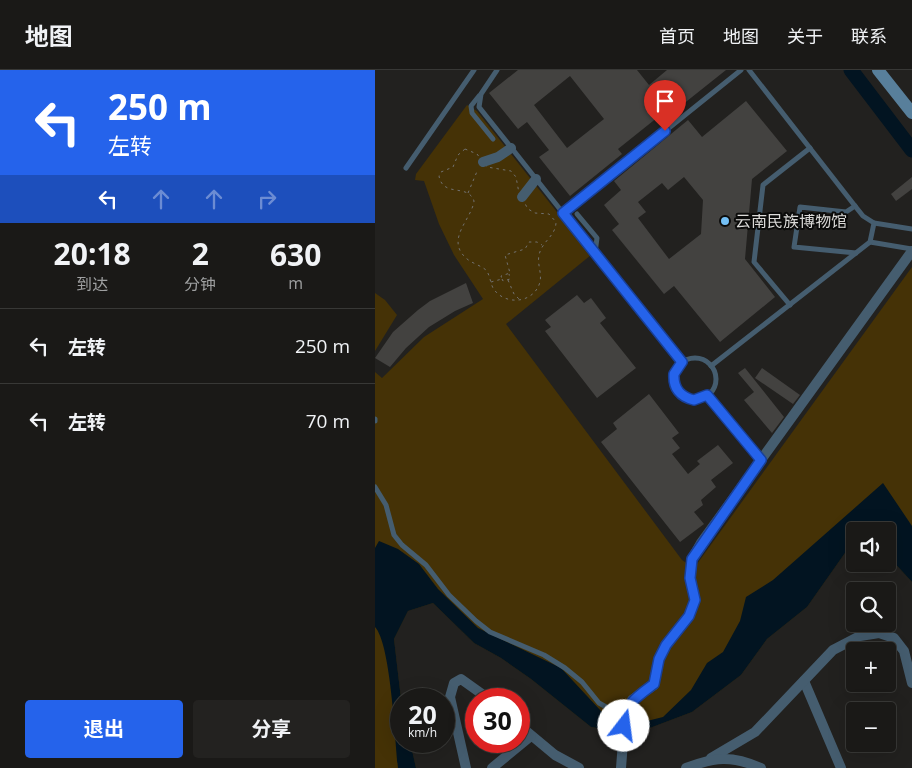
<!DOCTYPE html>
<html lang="zh">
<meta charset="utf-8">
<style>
body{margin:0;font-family:"Open Sans","Noto Sans SC",sans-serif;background:#232220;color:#f1f3f6;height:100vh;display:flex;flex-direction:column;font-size:19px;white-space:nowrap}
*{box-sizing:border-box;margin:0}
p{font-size:16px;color:#9fa0a1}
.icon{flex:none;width:28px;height:28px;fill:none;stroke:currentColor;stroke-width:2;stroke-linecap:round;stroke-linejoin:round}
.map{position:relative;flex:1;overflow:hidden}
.panel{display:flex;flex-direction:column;background:#1a1917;width:375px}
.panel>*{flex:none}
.guide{background:#2563eb;color:#fff;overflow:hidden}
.fabs{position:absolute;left:471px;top:452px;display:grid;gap:10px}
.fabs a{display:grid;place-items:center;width:50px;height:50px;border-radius:5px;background:#1a1917;box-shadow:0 5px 20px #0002,0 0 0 1px #383836;font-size:25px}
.speed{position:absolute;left:15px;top:618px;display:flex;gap:10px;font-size:25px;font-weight:700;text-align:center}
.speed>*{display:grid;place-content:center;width:65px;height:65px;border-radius:50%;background:#1a1917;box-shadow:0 5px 20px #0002,0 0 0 1px #383836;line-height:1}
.speed small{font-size:12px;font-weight:400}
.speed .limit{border:8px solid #d22;background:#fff;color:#111}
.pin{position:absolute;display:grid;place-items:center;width:42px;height:42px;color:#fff;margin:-51px -21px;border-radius:50% 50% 50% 0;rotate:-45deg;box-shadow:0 0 5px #0007}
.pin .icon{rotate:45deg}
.me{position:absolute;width:55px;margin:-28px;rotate:15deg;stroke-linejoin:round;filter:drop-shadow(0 0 4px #0008)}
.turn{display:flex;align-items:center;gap:18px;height:105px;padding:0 25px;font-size:22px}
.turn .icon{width:65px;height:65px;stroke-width:2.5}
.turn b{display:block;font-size:35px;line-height:42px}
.lanes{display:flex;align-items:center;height:48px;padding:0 25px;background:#0003;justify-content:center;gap:25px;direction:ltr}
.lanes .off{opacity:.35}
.eta{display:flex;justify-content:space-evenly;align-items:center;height:85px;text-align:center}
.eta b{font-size:30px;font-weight:700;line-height:35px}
.primary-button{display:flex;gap:10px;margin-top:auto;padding:10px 25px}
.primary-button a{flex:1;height:58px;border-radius:5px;background:#2563eb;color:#fff;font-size:20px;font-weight:700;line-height:58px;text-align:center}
.primary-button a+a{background:#232220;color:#f1f3f6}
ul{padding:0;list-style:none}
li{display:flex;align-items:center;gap:15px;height:75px;padding:0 25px;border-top:1px solid #383836}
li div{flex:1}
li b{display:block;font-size:19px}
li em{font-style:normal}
header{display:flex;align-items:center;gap:30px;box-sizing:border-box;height:70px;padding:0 25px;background:#1a1917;border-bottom:1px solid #383836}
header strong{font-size:24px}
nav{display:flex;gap:28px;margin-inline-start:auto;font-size:18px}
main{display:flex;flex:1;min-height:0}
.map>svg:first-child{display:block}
</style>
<header>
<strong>地图</strong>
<nav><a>首页</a><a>地图</a><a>关于</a><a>联系</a></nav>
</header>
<main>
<section class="panel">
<div class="guide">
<div class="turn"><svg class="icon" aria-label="left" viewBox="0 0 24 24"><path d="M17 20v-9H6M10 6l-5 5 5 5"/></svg><div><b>250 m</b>左转</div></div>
<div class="lanes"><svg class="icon" aria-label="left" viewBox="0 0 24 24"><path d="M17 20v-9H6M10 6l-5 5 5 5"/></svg><svg class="icon off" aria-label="ahead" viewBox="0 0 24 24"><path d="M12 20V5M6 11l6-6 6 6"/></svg><svg class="icon off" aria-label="ahead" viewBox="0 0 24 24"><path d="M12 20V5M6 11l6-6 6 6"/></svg><svg class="icon off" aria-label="right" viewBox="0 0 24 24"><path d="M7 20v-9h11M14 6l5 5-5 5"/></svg></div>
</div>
<div class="eta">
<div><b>20:18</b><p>到达</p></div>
<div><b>2</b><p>分钟</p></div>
<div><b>630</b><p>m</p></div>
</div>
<ul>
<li><svg class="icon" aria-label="left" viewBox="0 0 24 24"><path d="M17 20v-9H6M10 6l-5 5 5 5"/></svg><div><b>左转</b></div><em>250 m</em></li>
<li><svg class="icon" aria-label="left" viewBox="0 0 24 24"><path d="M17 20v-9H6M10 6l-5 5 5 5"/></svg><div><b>左转</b></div><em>70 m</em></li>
</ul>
<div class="primary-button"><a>退出</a><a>分享</a></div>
</section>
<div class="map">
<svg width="537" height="698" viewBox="0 0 537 698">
<rect width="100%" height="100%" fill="#22211f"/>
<g fill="#453206">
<polygon points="92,35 102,41 216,185 131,254 307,490 319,498 537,197 537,512 513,486 512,461 480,461 480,483 470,483 432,537 392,569 366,605 317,642 259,664 216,657 156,609 126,588 99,573 58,533 33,541 19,569 26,629 26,671 35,671 41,698 0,698 0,302 7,308 49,267 108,229 79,185 64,154 49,111 40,110 41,104"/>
<polygon points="0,223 10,230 22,245 0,281"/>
</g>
<path fill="#021421" d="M508,413L537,456V512L513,486L512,461H480V483H470L432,537L392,569L366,605L317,642L259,664L216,657L156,609L126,588L99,573L58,533L33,541L19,569L26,629V671H35L41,698H23C20,671 16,574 0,557V478L4,471L23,479L44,494L63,519L103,558L186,598L226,641L241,647L268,652L288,647L316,620L332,593L348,582L365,551L371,527L398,510Z"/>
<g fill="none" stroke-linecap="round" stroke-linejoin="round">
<polyline stroke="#021421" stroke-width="15" points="476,0 537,80"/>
</g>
<g fill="#434240" fill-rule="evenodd">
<path d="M143,0H262L274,15L292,0H351L302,39L298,35L243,79L247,84L195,126L164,87L174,80L152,52L143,59L114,23ZM195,6L229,49L192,78L159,35Z"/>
<path d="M371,31L412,81L377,109L370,189L400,227L345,272L299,216L289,224L237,160L244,154L229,135L246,120L239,111L313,50L327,67ZM309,107L328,130L326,164L294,189L263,148L271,142L263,132L287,113L293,120Z"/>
<polygon points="537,107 537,119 521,131 516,124"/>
<polygon points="91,213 98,233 80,241 54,257 31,278 15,297 0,288 18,262 43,240 55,231"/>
<polygon points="202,225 209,233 216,228 231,248 225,253 261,298 222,328 170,261 176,257 170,250"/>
<polygon points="370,298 409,347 397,363 369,330 379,322 363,303"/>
<polygon points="387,298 425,325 418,334 380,308"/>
<polygon points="274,324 304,363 297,368 305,378 297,384 313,404 325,394 322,391 343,375 358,393 336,410 341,417 326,430 328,435 319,442 329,454 305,472 226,372 242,359 238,353"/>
</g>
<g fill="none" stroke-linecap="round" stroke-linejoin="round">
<g stroke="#72716f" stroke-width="1" stroke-dasharray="2.5 4" stroke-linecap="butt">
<path d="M90,79L102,84L112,97L136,101L141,107L144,123L153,139L160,143L174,144L181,152C181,166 167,171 164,185C162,194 167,203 165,212C159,234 129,236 118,218C115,212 115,205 111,200C105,195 96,193 91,188C70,169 97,149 99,131C93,113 68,128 64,106L66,102L78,97L83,85Z"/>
<polyline points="93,123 103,99"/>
<polyline points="127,209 128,211 135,209 134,204"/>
<polyline points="133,210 139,224 145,230"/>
<polyline points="116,212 127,209 126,206 135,203 130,185 150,179 154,172 162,172 167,175"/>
</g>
<g stroke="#455d6f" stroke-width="5">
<polyline points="122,0 106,24 104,37 188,143"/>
<polyline points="104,26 96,36 97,43 118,69"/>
<polyline points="31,98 99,0"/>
<polyline points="480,136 471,142 425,137 419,177 481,183"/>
<polyline points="202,144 222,168 220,183"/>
<polyline points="499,153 537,159"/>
<polyline points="495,172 537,179"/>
<polyline points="415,235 379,192 388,115 435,78"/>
<circle cx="320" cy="309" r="21"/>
<polyline points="307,292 188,143 366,0"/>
<polyline points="336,296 495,172 499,153 488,146 480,136 374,0"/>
<polyline points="332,325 385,390"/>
<polyline points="0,349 0,351"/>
<polyline points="0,417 11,435 19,465 27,475 51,495 74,525 101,551 115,562 169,585 190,598 207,612 224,633 233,638 252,640"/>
</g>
<g stroke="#455d6f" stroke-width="10">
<polyline points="108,92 123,87 136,78"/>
<polyline points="147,127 161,109"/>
<polyline points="429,611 466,698"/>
<polyline points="144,655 180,685 204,698"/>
<polyline points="336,688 380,662 458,580 485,566 504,563 519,568 529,581 537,613"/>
<polyline points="91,698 75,627 79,613 86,609 114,629"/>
<polyline points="117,698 156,666"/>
<polyline points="246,698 250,646 257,630 279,615 284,589 291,575 314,546 320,530 315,508 317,489 326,473 537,181"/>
<path d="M311,698C340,687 356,685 386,698"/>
</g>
<polyline stroke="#587f9b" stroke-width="12" points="503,0 537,43"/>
</g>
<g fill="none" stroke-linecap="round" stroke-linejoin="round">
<defs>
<path id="route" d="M249,656C252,632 260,628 279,614L284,589L291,575L314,546L320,530L315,508L317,489L386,390L332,325L319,330C305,327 298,318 299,304L307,292L188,143L290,61"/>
</defs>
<use href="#route" stroke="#184099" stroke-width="12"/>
<use href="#route" stroke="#2563eb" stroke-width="9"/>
</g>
<circle fill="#74c0f6" stroke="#0b0b0a" stroke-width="2" cx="350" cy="151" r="5"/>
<g text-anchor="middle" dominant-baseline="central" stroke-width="4" stroke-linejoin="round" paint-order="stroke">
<g font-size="16" fill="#dbdad8" stroke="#0b0b0a" text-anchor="start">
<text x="360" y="151">云南民族博物馆</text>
</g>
</g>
</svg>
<div class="fabs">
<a><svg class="icon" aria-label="sound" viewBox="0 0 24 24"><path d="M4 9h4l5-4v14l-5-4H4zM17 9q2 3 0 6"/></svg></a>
<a><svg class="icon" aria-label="search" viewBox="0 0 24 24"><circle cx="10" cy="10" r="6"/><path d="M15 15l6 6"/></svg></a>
<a>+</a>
<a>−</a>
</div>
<div class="speed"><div>20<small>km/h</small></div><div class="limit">30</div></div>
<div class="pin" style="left:290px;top:61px;background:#d93025"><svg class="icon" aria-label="arrive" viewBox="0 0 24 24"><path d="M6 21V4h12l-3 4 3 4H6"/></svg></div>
<svg class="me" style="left:249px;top:656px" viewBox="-20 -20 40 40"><circle r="19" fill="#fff"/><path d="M0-13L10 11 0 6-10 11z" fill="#2563eb"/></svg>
</div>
</main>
